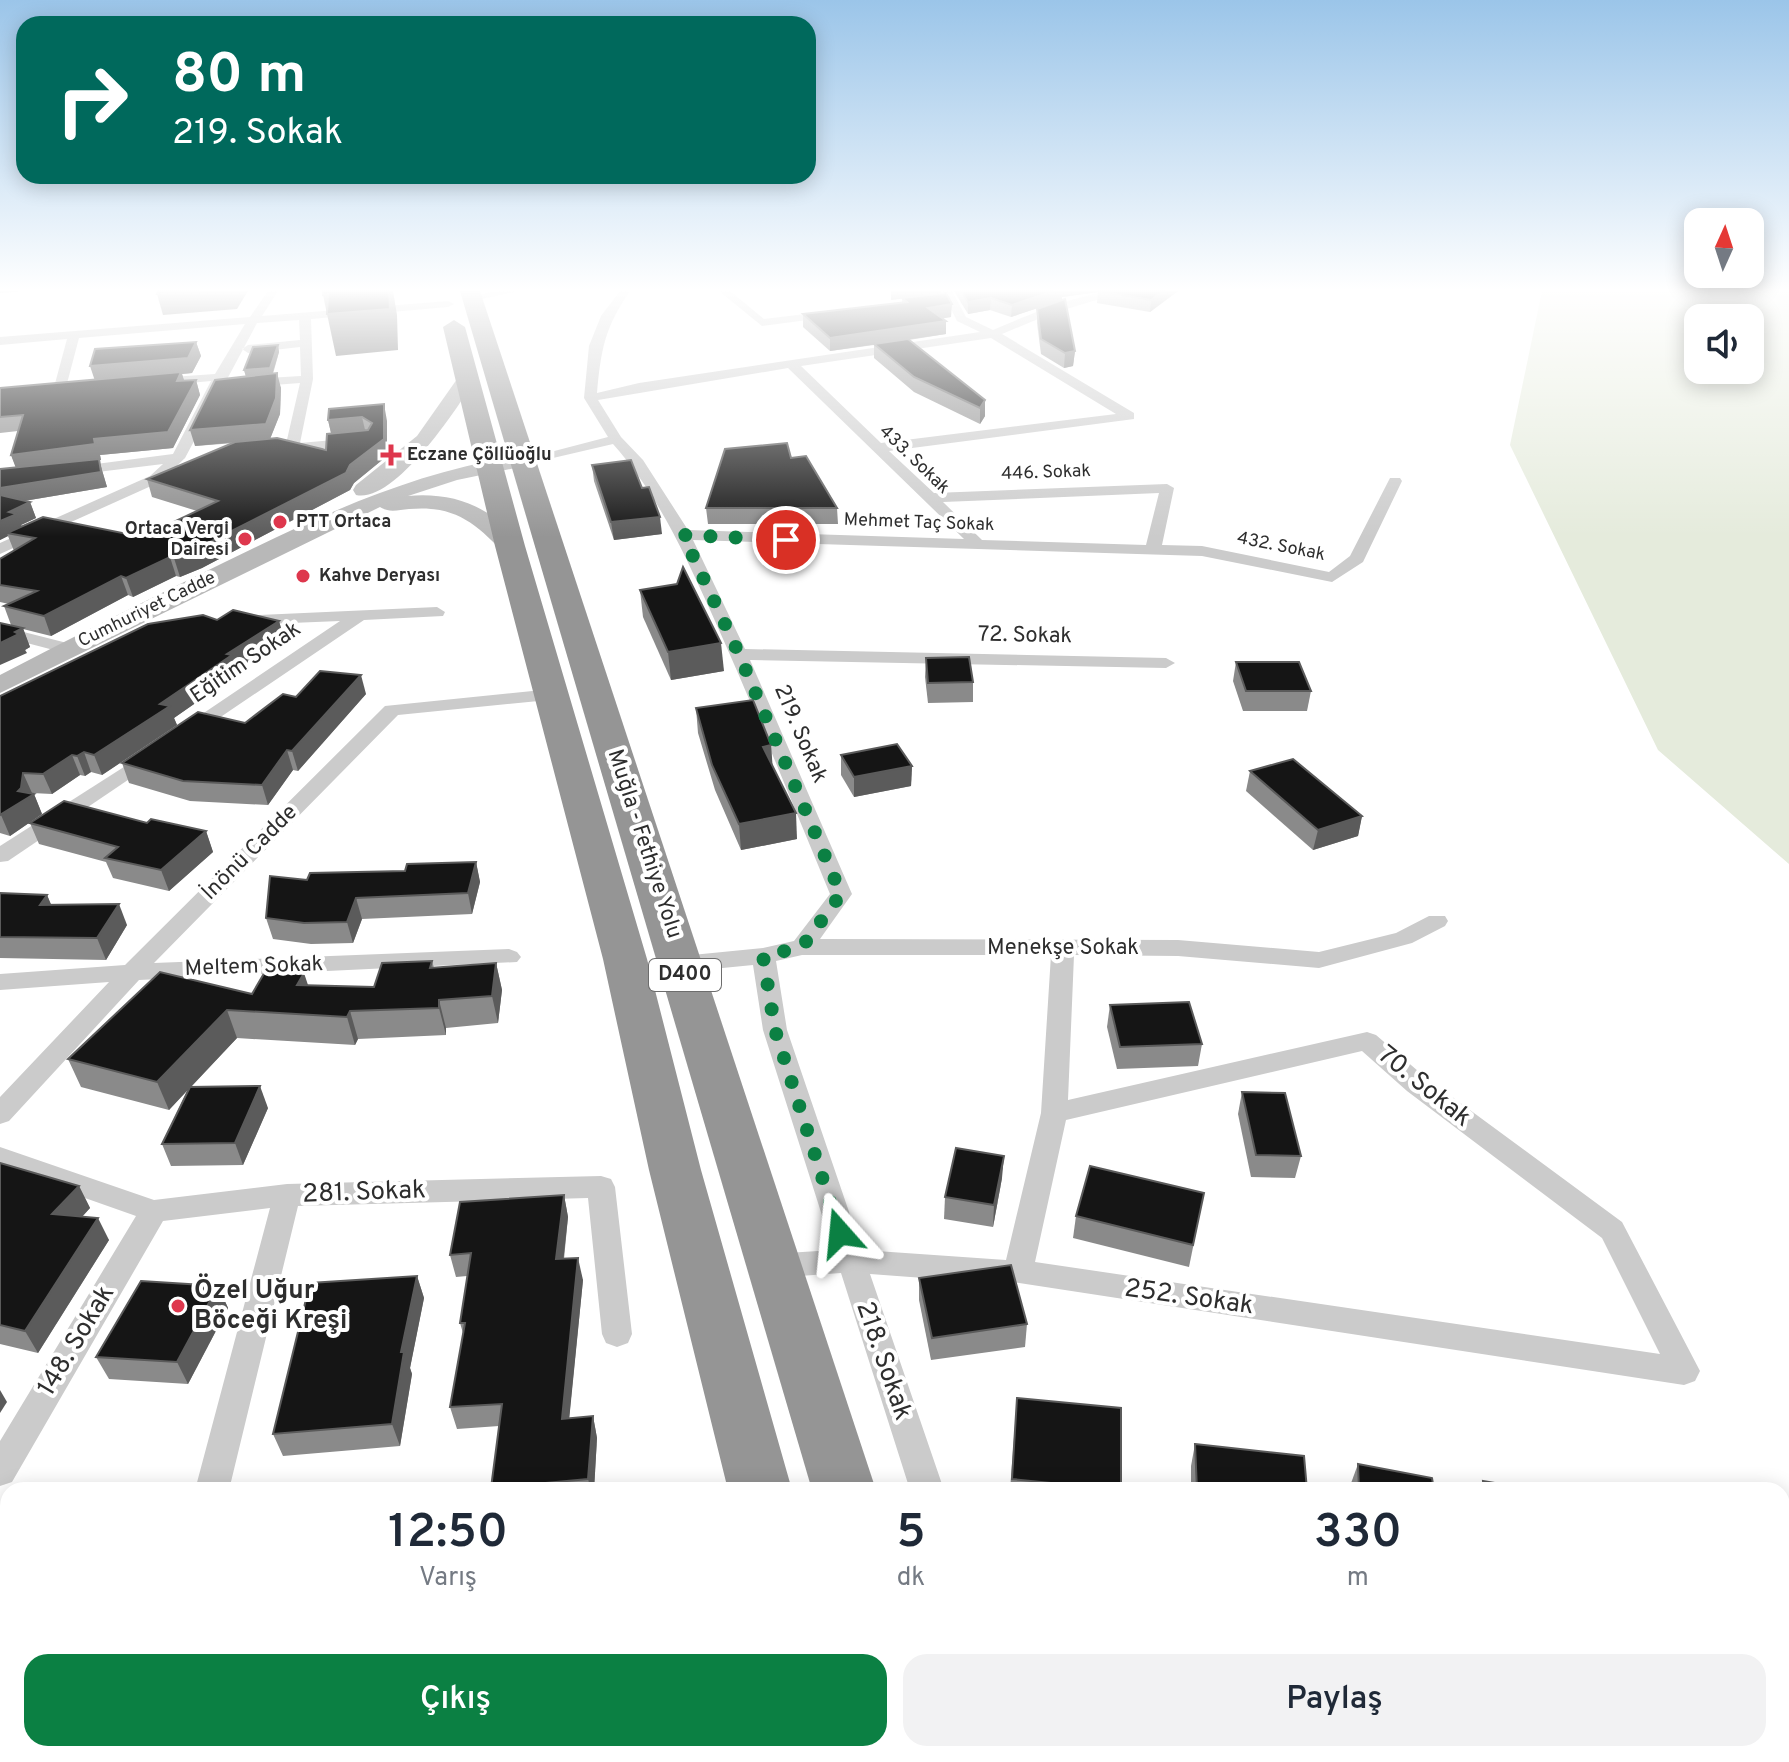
<!DOCTYPE html>
<html lang="tr">
<meta charset="utf-8">
<style>
body{margin:0;font-family:Overpass,sans-serif;background:#f2f2f3;color:#1f2937;height:100vh;display:flex;flex-direction:column;font-size:30px;white-space:nowrap}
*{box-sizing:border-box;margin:0}
p{font-size:26px;color:#747a83}
.icon{flex:none;width:44px;height:44px;fill:none;stroke:currentColor;stroke-width:2;stroke-linecap:round;stroke-linejoin:round}
.map{position:relative;flex:1;overflow:hidden}
.drawer{position:absolute;left:0px;top:1482px;width:1790px;height:280px;display:flex;flex-direction:column;background:#fff;border-radius:24px 24px 0 0;box-shadow:0 4px 20px #0003}
.drawer>*{flex:none}
.guide{position:absolute;left:16px;top:16px;width:800px;height:168px;border-radius:24px;box-shadow:0 4px 20px #0003;background:#00695c;color:#fff;overflow:hidden}
.needle{width:52px;rotate:3deg}
.buttons{position:absolute;left:1684px;top:208px;display:grid;gap:16px}
.buttons a{display:grid;place-items:center;width:80px;height:80px;border-radius:16px;background:#fff;box-shadow:0 4px 20px #0003;font-size:40px}
.pin{position:absolute;display:grid;place-items:center;width:68px;height:68px;color:#fff;margin:-34px;border:4px solid #fff;border-radius:50%;box-shadow:0 2px 8px #0007}
.me{position:absolute;width:88px;margin:-44px;rotate:342deg;stroke-linejoin:round;filter:drop-shadow(0 0 6px #0008)}
.turn{display:flex;align-items:center;gap:28px;height:168px;padding:0 24px;font-size:36px}
.turn .icon{width:104px;height:104px;stroke-width:2.5}
.turn b{display:block;font-size:56px;line-height:68px}
.eta{display:flex;justify-content:space-evenly;align-items:center;height:136px;text-align:center}
.eta b{font-size:48px;font-weight:600;line-height:56px}
.cta{display:flex;gap:16px;margin-top:auto;padding:16px 24px}
.cta a{flex:1;height:92px;border-radius:24px;background:#0b8043;color:#fff;font-size:32px;font-weight:600;line-height:92px;text-align:center}
.cta a+a{background:#f2f2f3;color:#1f2937}
.map>svg:first-child{display:block}
</style>
<div class="map">
<svg width="1789" height="1762" viewBox="0 0 1789 1762">
<rect width="100%" height="100%" fill="#fff"/>
<path fill="#e5ebdc" fill-rule="evenodd" d="M1542,291H1789V864L1658,750L1510,445ZM1698,318H1750V370H1698Z"/>
<g fill="none" stroke-linecap="round" stroke-linejoin="round">
<g fill="#cbcbcb" fill-rule="evenodd">
<polygon points="268,291 278,291 262,316 448,301 454,304 448,307 311,319 313,379 300,443 356,438 363,442 361,445 277,452 277,446 286,444 300,383 248,387 242,383 248,379 301,376 300,347 248,353 242,349 248,345 300,340 299,320 257,323 185,458 160,482 0,554 0,543 150,476 163,464 73,475 66,471 73,467 173,454 211,381 157,386 151,382 157,378 215,374 245,324 79,338 65,391 59,395 53,391 67,339 0,345 0,337 250,317"/>
<polygon points="496,291 519,291 472,301 466,298"/>
<path d="M620,291H630C605,327 601,349 597,393L639,383L980,332L957,321L942,291H952L966,317L993,330C1034,313 1081,291 1126,291L1050,314L1002,334L1134,413V419L889,451L934,493L1167,484L1174,488L1162,545L1202,546L1329,572L1350,556L1390,478H1400L1402,481L1363,562L1332,582L1202,556L693,540L745,649L1166,658L1175,663L1166,668L750,660L852,894L820,939L1178,940L1319,952L1396,933L1429,916H1445L1448,921L1445,926L1412,943L1319,968L1178,956L1074,955L1068,1100L1367,1032L1376,1035L1425,1077L1622,1222L1700,1371L1695,1381L1684,1385L1012,1282L1005,1284L870,1274L944,1490H910L841,1273L772,1278L762,1274L757,1266L762,1258L772,1254L833,1250L763,1030L753,965L682,972L674,969L670,964L674,959L682,956L763,948L794,941L830,894C791,800 753,705 711,612C684,553 657,493 613,444L523,465L516,461L608,437L584,398L589,346L601,316ZM991,338L1116,414L881,443L801,366ZM788,368L964,539L688,530L643,460L621,437L598,400ZM1159,493L1146,545L982,540L943,502ZM802,955H1051L1041,1113L1006,1260L862,1250L787,1030L776,961ZM1362,1051L1407,1091L1602,1238L1660,1354L1035,1262L1066,1120Z"/>
<polygon points="719,291 730,291 764,319 830,311 836,314 830,317 762,326"/>
<polygon points="437,607 445,612 443,616 364,620 194,735 187,737 177,731 340,621 243,625 234,620 237,616"/>
<polygon points="0,626 75,645 78,649 69,654 0,636"/>
<polygon points="552,689 559,691 561,695 559,699 398,715 154,963 509,949 517,952 521,957 517,962 139,980 9,1121 0,1124 0,1097 109,982 0,990 0,974 125,965 385,706"/>
<polygon points="149,751 159,757 156,761 8,861 0,862 0,846"/>
<polygon points="0,1147 154,1200 287,1184 601,1176 611,1179 615,1187 632,1334 628,1343 617,1347 606,1343 602,1334 588,1198 298,1206 229,1490 195,1490 270,1208 163,1221 12,1482 0,1486 0,1441 136,1216 0,1168"/>
<polygon points="127,1754 165,1754 163,1762 125,1762"/>
<polygon points="666,1754 704,1754 702,1762 664,1762"/>
<polygon points="1000,1754 1038,1754 1040,1762 1002,1762"/>
</g>
<g fill="#b8b8b8" fill-rule="evenodd">
<path d="M468,371L477,376C460,405 395,504 356,495L353,490L356,485L417,436L462,372Z"/>
<path d="M523,455L533,461L530,465L457,480L408,496C455,492 494,507 521,546L518,551H502C474,521 452,505 409,509C398,510 389,513 380,507L0,693V675C75,636 149,599 225,562C321,515 416,471 523,455Z"/>
</g>
<g fill="#959595" fill-rule="evenodd">
<polygon points="460,291 480,291 876,1490 812,1490"/>
<polygon points="454,320 465,327 525,546 647,959 701,1170 792,1490 728,1490 649,1170 603,959 495,546 443,327"/>
<polygon points="793,1754 867,1754 869,1762 795,1762"/>
<polygon points="893,1754 967,1754 969,1762 895,1762"/>
</g>
</g>
<g fill="#8a8a8a">
<polygon points="891,291 941,291 940,293 951,317 943,318 946,334 909,340 985,400 985,416 980,424 914,392 874,358 874,345 830,351 803,327 803,314 902,302 902,298 891,300"/>
<polygon points="954,291 1178,291 1150,312 1097,303 1098,292 1062,297 1062,300 1011,317 990,310 968,314"/>
<polygon points="1037,309 1075,351 1073,366 1064,368 1041,354 1037,323"/>
<polygon points="196,342 201,356 192,373 182,374 184,381 196,380 200,395 173,448 100,455 101,460 99,460 107,487 24,501 30,502 36,518 21,525 22,526 142,537 197,511 152,497 147,479 235,443 195,446 246,376 244,370 278,345 279,352 273,374 281,388 280,414 270,439 326,450 331,433 328,420 329,409 387,421 387,456 354,483 350,490 202,568 180,577 176,576 133,597 128,595 51,636 23,629 30,647 25,650 27,653 11,625 4,606 9,604 0,602 0,559 14,551 8,536 0,540 0,469 16,467 11,455 18,431 0,433 0,388 94,380"/>
<polygon points="592,465 642,488 662,534 614,540 594,481"/>
<polygon points="706,508 837,508 838,524 708,524"/>
<polygon points="640,590 724,671 671,680 643,617"/>
<polygon points="217,620 279,621 284,639 236,670 237,674 174,718 177,725 102,775 91,772 85,776 80,775 52,794 32,793 34,794 42,814 10,836 0,833 0,696"/>
<polygon points="926,658 973,682 973,702 928,703 925,677"/>
<polygon points="1236,662 1311,691 1307,711 1243,711 1233,681"/>
<polygon points="366,694 298,771 293,770 268,805 190,801 129,783 122,763 245,723 296,697"/>
<polygon points="696,708 771,745 772,766 797,839 741,850 715,790 698,733"/>
<polygon points="841,755 912,766 911,786 854,797 841,775"/>
<polygon points="1250,771 1362,816 1358,836 1313,850 1246,791"/>
<polygon points="30,823 147,823 206,831 213,852 169,891 113,878 106,862 39,844"/>
<polygon points="476,862 480,882 472,914 362,919 353,943 311,944 273,939 266,918 307,880 405,871"/>
<polygon points="0,893 47,895 51,905 127,925 106,960 0,958"/>
<polygon points="432,961 434,968 496,963 502,990 498,1023 446,1028 446,1035 358,1039 355,1045 237,1038 191,1087 268,1108 243,1165 171,1166 162,1144 188,1089 169,1110 81,1087 68,1059 252,994 308,985 374,987"/>
<polygon points="1110,1005 1202,1044 1198,1066 1117,1069 1107,1027"/>
<polygon points="1242,1092 1301,1156 1295,1178 1251,1177 1238,1114"/>
<polygon points="0,1163 79,1186 90,1208 82,1217 109,1240 38,1353 0,1344"/>
<polygon points="1002,1178 993,1227 944,1219 945,1197"/>
<polygon points="1204,1193 1189,1267 1073,1238 1076,1216"/>
<polygon points="564,1195 568,1217 564,1259 583,1280 569,1418 593,1416 597,1438 594,1490 492,1490 491,1488 499,1426 457,1429 450,1407 463,1333 460,1323 467,1276 456,1277 450,1255"/>
<polygon points="417,1276 424,1298 410,1368 412,1374 400,1446 283,1456 273,1434"/>
<polygon points="919,1278 1027,1324 1025,1347 931,1360 919,1300"/>
<polygon points="218,1286 228,1308 188,1384 109,1379 96,1357"/>
<polygon points="1017,1398 1121,1490 1010,1490"/>
<polygon points="1195,1444 1307,1490 1191,1490 1191,1466"/>
<polygon points="1358,1464 1434,1490 1350,1490 1350,1486"/>
</g>
<g fill="#5b5b5b">
<polygon points="0,291 24,291 0,293"/>
<polygon points="200,291 248,291 237,309 163,315 157,294"/>
<polygon points="366,291 393,291 397,315 398,350 336,356 323,295"/>
<polygon points="891,291 941,291 940,294 891,300"/>
<polygon points="1054,291 1106,291 1098,291 1098,292 1062,297 1062,300 1011,317 1012,305"/>
<polygon points="1163,291 1178,291 1150,312 1151,300"/>
<polygon points="991,298 990,310 968,314 968,302"/>
<polygon points="952,304 951,317 928,321 928,308"/>
<polygon points="946,321 946,334 830,351 830,338"/>
<polygon points="196,342 201,356 192,373 182,374 186,386 95,381 90,366"/>
<polygon points="278,345 279,352 272,375 246,377 244,370"/>
<polygon points="1075,351 1073,366 1064,368 1065,353"/>
<polygon points="277,373 281,388 280,414 270,439 195,446 190,430"/>
<polygon points="196,380 200,395 173,448 100,455 101,460 99,460 107,487 0,505 0,488 17,471 11,455 94,439"/>
<polygon points="985,400 985,416 980,424 980,408"/>
<polygon points="384,404 387,421 387,456 354,483 350,490 202,568 180,577 174,558 346,473"/>
<polygon points="362,417 366,434 332,437 328,420"/>
<polygon points="30,502 36,518 21,525 23,529 7,533 8,536 0,540 0,521 9,512"/>
<polygon points="660,517 662,534 614,540 611,522"/>
<polygon points="170,557 176,576 133,597 126,578"/>
<polygon points="121,576 128,595 51,636 44,616"/>
<polygon points="279,621 284,639 236,670 237,674 174,718 177,725 102,775 94,755 160,704 227,654"/>
<polygon points="23,628 30,647 25,650 27,653 0,665 0,643"/>
<polygon points="721,643 724,671 671,680 668,652"/>
<polygon points="361,675 366,694 298,771 292,751"/>
<polygon points="771,745 773,771 763,747"/>
<polygon points="287,750 293,770 268,805 262,785"/>
<polygon points="84,752 91,772 85,776 77,756"/>
<polygon points="72,755 80,775 52,794 43,774"/>
<polygon points="912,766 911,786 854,797 854,777"/>
<polygon points="23,773 32,793 31,796 34,794 42,814 10,836 1,815 18,791"/>
<polygon points="796,813 797,839 741,850 739,824"/>
<polygon points="1362,816 1358,836 1313,850 1318,830"/>
<polygon points="206,831 213,852 169,891 161,870"/>
<polygon points="476,862 480,882 472,914 468,893"/>
<polygon points="47,895 56,916 40,905"/>
<polygon points="356,898 362,919 353,943 347,922"/>
<polygon points="119,904 127,925 106,960 97,938"/>
<polygon points="496,963 502,990 498,1023 492,996"/>
<polygon points="304,973 313,1000 297,985"/>
<polygon points="439,1000 446,1028 446,1035 439,1008"/>
<polygon points="227,1010 237,1038 169,1110 157,1082"/>
<polygon points="350,1011 358,1039 355,1045 347,1017"/>
<polygon points="260,1086 268,1108 243,1165 235,1143"/>
<polygon points="1004,1156 1002,1178 993,1227 994,1205"/>
<polygon points="79,1186 90,1208 64,1236 52,1214"/>
<polygon points="564,1195 568,1217 561,1281 556,1259"/>
<polygon points="98,1218 109,1240 38,1353 25,1331"/>
<polygon points="578,1258 583,1280 567,1441 562,1419"/>
<polygon points="417,1276 424,1298 410,1368 412,1374 400,1446 392,1424 401,1352"/>
<polygon points="218,1286 228,1308 188,1384 177,1362"/>
<polygon points="0,1390 7,1402 0,1413"/>
<polygon points="593,1416 597,1438 594,1490 591,1490 588,1479"/>
</g>
<g fill="#151515" stroke="#5b5b5b" stroke-width="2">
<polygon points="158,291 200,291 157,294"/>
<polygon points="323,291 389,291 390,309 327,314 328,294 323,295"/>
<polygon points="961,291 1054,291 1012,305 991,298 968,302"/>
<polygon points="1098,291 1163,291 1151,300"/>
<polygon points="946,293 952,304 928,308 946,321 830,338 803,314 907,302 902,298"/>
<polygon points="1065,299 1075,351 1065,353 1041,339 1037,309"/>
<polygon points="908,339 985,400 980,408 914,377 874,344"/>
<polygon points="196,342 188,358 90,366 95,349"/>
<polygon points="278,345 270,368 244,370 253,347"/>
<polygon points="181,372 177,381 196,380 168,432 94,439 95,444 11,455 23,415 0,417 0,388"/>
<polygon points="277,373 276,398 266,424 190,430 215,380"/>
<polygon points="384,404 384,439 350,465 346,473 196,549 174,558 170,557 126,578 121,576 44,616 4,606 37,591 0,585 0,559 35,538 7,533 43,517 142,537 218,501 147,479 235,442 277,438 326,450 327,434 368,430 372,423 362,417 328,420 329,409"/>
<polygon points="787,443 791,458 806,456 837,508 706,508 725,449"/>
<polygon points="99,459 101,472 0,488 0,469"/>
<polygon points="631,460 642,488 649,487 660,517 611,522 592,465"/>
<polygon points="0,495 30,502 9,512 17,514 0,521"/>
<polygon points="683,567 721,643 668,652 640,590 677,584"/>
<polygon points="233,610 279,621 227,654 232,655 160,704 170,706 94,755 84,752 77,756 72,755 43,774 23,773 21,788 18,791 34,794 0,815 0,696 148,624 203,615 217,620"/>
<polygon points="0,623 23,628 15,632 19,634 0,643"/>
<polygon points="969,657 973,682 928,683 926,658"/>
<polygon points="1236,662 1299,662 1311,691 1246,691"/>
<polygon points="320,671 361,675 292,751 287,750 262,785 183,781 122,763 198,712 245,723 283,694 296,697"/>
<polygon points="753,700 771,745 763,747 796,813 739,824 712,765 696,708"/>
<polygon points="897,744 912,766 854,777 841,755"/>
<polygon points="1293,759 1362,816 1318,830 1250,771"/>
<polygon points="64,801 147,823 151,819 206,831 161,870 105,858 118,847 30,823"/>
<polygon points="476,862 468,893 356,898 347,922 304,923 266,918 270,876 307,880 310,873 405,871 407,864"/>
<polygon points="0,893 47,895 40,905 119,904 97,938 0,937"/>
<polygon points="432,961 430,968 496,963 492,996 439,1000 439,1008 350,1011 347,1017 227,1010 157,1082 68,1059 160,972 252,994 266,970 304,973 297,985 374,987 382,963"/>
<polygon points="1189,1002 1202,1044 1120,1047 1110,1005"/>
<polygon points="260,1086 235,1143 162,1144 190,1087"/>
<polygon points="1242,1092 1285,1093 1301,1156 1256,1155"/>
<polygon points="956,1148 1004,1156 994,1205 945,1197"/>
<polygon points="0,1163 79,1186 52,1214 98,1218 25,1331 0,1325"/>
<polygon points="1090,1166 1204,1193 1193,1245 1076,1216"/>
<polygon points="564,1195 556,1259 578,1258 562,1419 593,1416 588,1479 491,1488 502,1404 450,1407 465,1323 460,1323 471,1253 450,1255 460,1202"/>
<polygon points="1011,1265 1027,1324 932,1338 919,1278"/>
<polygon points="417,1276 401,1352 404,1352 392,1424 273,1434 310,1283"/>
<polygon points="141,1281 218,1286 177,1362 96,1357"/>
<polygon points="1017,1398 1121,1408 1121,1490 1012,1479"/>
<polygon points="1195,1444 1304,1456 1307,1490 1197,1490"/>
<polygon points="1358,1464 1432,1478 1434,1490 1359,1490"/>
<polygon points="1483,1481 1537,1490 1484,1490"/>
</g>
<linearGradient id="sky" x2="0" y2="1"><stop stop-color="#9bc5e9"/><stop offset="0.54" stop-color="#fff"/><stop offset="1" stop-color="#fff" stop-opacity="0"/></linearGradient>
<rect width="1789" height="537" fill="url(#sky)"/>
<g fill="none" stroke-linecap="round" stroke-linejoin="round">
<polyline stroke="#0b8043" stroke-width="14" stroke-dasharray="0 25.2" points="786,540 683,535 739,654 841,894 802,947 763,956 775,1030 840,1233"/>
</g>
<g fill="#de374d" stroke="#fff" stroke-width="3">
<path d="M387 443h8v8h8v8h-8v8h-8v-8h-8v-8h8z"/>
<circle cx="280" cy="522" r="8"/>
<circle cx="245" cy="539" r="8"/>
<circle cx="303" cy="576" r="8"/>
<circle cx="178" cy="1306" r="8"/>
</g>
<g text-anchor="middle" dominant-baseline="central" stroke-width="8" stroke-linejoin="round" paint-order="stroke">
<g font-size="18" font-weight="bold" fill="#2e2e2e" stroke="#fff" text-anchor="start">
<text x="407" y="455">Eczane Çöllüoğlu</text>
<text x="296" y="522">PTT Ortaca</text>
<text x="229" y="529" text-anchor="end">Ortaca Vergi<tspan x="229" dy="21">Dairesi</tspan></text>
<text x="319" y="576">Kahve Deryası</text>
</g>
<g font-size="18" fill="#2e2e2e" stroke="#fff">
<text transform="translate(914 460) rotate(44)">433. Sokak</text>
<text transform="translate(1046 473) rotate(-2)">446. Sokak</text>
<text transform="translate(919 523) rotate(2)">Mehmet Taç Sokak</text>
<text transform="translate(1281 547) rotate(11)">432. Sokak</text>
<text transform="translate(147 610) rotate(-26)">Cumhuriyet Cadde</text>
</g>
<rect fill="#fff" stroke="#6d6d6d" stroke-width="2" x="649" y="959" width="72" height="32" rx="6"/>
<g font-size="20" font-weight="bold" fill="#2e2e2e">
<text x="685" y="975">D400</text>
</g>
<g font-size="22" fill="#2e2e2e" stroke="#fff">
<text transform="translate(1025 636) rotate(1)">72. Sokak</text>
<text transform="translate(246 663) rotate(-34)">Eğitim Sokak</text>
<text transform="translate(800 734) rotate(67)">219. Sokak</text>
<text transform="translate(644 844) rotate(72)">Muğla - Fethiye Yolu</text>
<text transform="translate(250 853) rotate(-45)">İnönü Cadde</text>
<text x="1063" y="948">Menekşe Sokak</text>
<text transform="translate(254 967) rotate(-2)">Meltem Sokak</text>
</g>
<g font-size="26" fill="#2e2e2e" stroke="#fff">
<text transform="translate(1424 1087) rotate(39)">70. Sokak</text>
<text transform="translate(364 1193) rotate(-2)">281. Sokak</text>
<text transform="translate(1189 1298) rotate(8)">252. Sokak</text>
<text transform="translate(77 1341) rotate(-59)">148. Sokak</text>
<text transform="translate(883 1361) rotate(71)">218. Sokak</text>
</g>
<g font-size="26" font-weight="bold" fill="#2e2e2e" stroke="#fff" text-anchor="start">
<text x="194" y="1291">Özel Uğur<tspan x="194" dy="30">Böceği Kreşi</tspan></text>
</g>
</g>
</svg>
<div class="buttons">
<a><svg class="needle" viewBox="-14 -14 28 28"><path d="M0-13l5 13h-10z" fill="#e53935"/><path d="M0 13l5-13h-10z" fill="#747a83"/></svg></a>
<a><svg class="icon" aria-label="sound" viewBox="0 0 24 24"><path d="M4 9h4l5-4v14l-5-4H4zM17 9q2 3 0 6"/></svg></a>
</div>
<div class="pin" style="left:786px;top:540px;background:#d93025"><svg class="icon" aria-label="arrive" viewBox="0 0 24 24"><path d="M6 21V4h12l-3 4 3 4H6"/></svg></div>
<svg class="me" style="left:840px;top:1233px" viewBox="-20 -20 40 40"><path d="M0-17L14 15 0 8-14 15z" fill="#0b8043" stroke="#fff" stroke-width="4"/></svg>
<div class="guide">
<div class="turn"><svg class="icon" aria-label="right" viewBox="0 0 24 24"><path d="M7 20v-9h11M14 6l5 5-5 5"/></svg><div><b>80 m</b>219. Sokak</div></div>
</div>
<section class="drawer">
<div class="eta">
<div><b>12:50</b><p>Varış</p></div>
<div><b>5</b><p>dk</p></div>
<div><b>330</b><p>m</p></div>
</div>
<div class="cta"><a>Çıkış</a><a>Paylaş</a></div>
</section>
</div>
